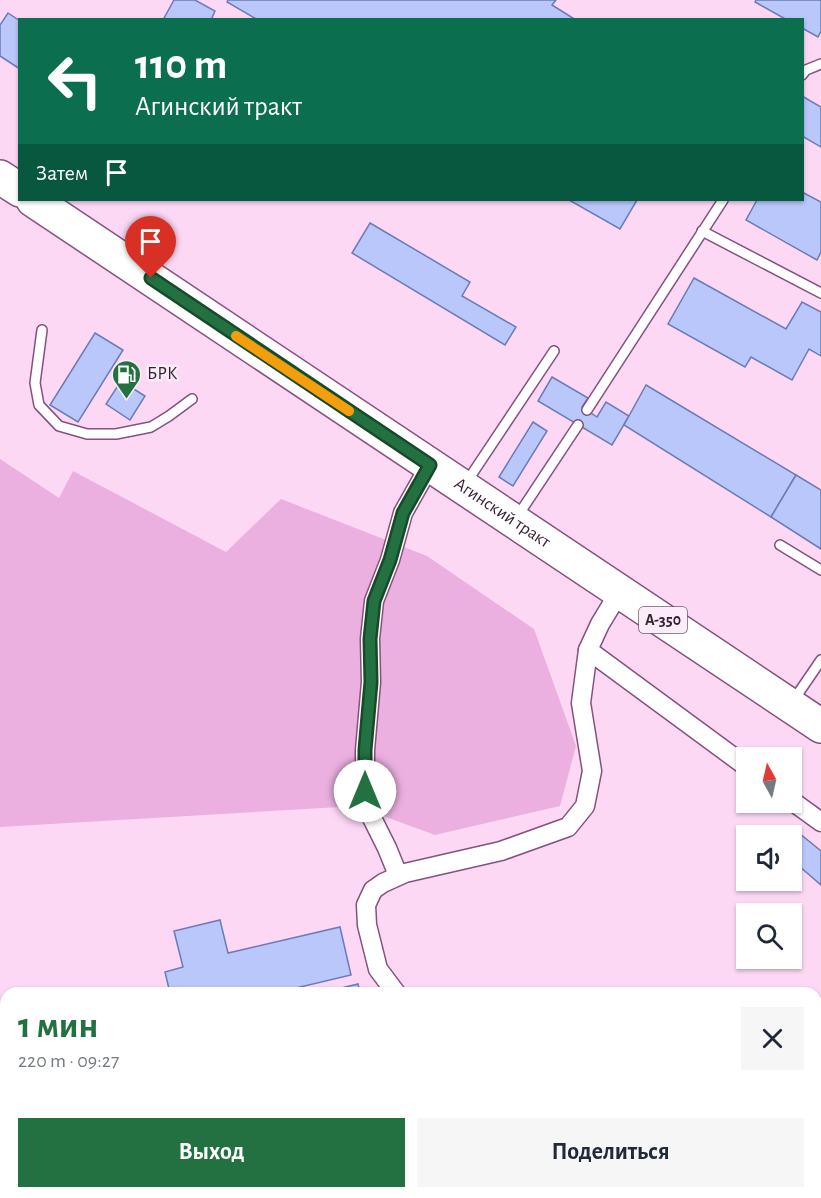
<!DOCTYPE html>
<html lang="ru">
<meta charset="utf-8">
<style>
body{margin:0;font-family:"Alegreya Sans",sans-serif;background:#f6f6f7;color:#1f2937;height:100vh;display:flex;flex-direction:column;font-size:22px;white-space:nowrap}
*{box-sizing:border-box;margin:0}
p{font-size:20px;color:#747a83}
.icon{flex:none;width:33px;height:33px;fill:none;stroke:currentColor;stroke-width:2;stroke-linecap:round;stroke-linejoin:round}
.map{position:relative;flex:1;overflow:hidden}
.sheet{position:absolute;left:0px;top:987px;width:822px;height:212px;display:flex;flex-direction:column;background:#fff;border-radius:18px 18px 0 0;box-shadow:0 2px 4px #0004}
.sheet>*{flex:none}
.banner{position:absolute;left:18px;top:18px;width:786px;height:183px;border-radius:0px;box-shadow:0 2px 4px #0004;background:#0b6e4f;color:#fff;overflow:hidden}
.needle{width:39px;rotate:352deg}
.tools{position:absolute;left:736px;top:747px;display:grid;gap:12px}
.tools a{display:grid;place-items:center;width:66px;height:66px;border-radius:0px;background:#fff;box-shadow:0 2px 4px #0004;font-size:30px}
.pin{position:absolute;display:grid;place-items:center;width:51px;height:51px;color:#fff;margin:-62px -26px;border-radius:50% 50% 50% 0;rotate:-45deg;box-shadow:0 0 6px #0007}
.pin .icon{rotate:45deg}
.me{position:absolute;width:66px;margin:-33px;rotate:0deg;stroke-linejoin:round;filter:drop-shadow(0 0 4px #0008)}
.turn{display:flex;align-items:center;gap:21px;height:126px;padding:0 18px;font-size:27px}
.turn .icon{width:78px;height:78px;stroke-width:2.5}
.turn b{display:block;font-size:42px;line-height:51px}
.then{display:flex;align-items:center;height:57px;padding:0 18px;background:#0003;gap:12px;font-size:22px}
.round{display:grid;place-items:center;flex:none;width:63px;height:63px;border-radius:0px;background:#f6f6f7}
.overview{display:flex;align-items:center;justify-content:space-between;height:102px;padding:0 18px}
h1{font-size:36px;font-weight:700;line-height:45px;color:#237141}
.action{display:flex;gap:12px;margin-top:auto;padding:12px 18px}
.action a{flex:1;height:69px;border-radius:0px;background:#237141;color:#fff;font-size:24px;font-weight:700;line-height:69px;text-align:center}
.action a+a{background:#f6f6f7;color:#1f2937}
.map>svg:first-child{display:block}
</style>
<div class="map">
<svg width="821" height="1198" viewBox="0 0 821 1198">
<rect width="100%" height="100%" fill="#fcd8f5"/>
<polygon fill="#ebb0e0" points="0,459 59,498 73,471 226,552 281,499 427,556 534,629 576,746 560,806 435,835 356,806 0,827"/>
<g fill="#b9c7fb" stroke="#6c7bb6" stroke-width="1.5">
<polygon points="174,0 195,0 215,11 211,20 163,20"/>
<polygon points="228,0 556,0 552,5 576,20 258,20 227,2"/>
<polygon points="756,0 821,0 821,31 818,37 802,28 802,20 787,20 755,2"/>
<polygon points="8,13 20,21 20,69 0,56 0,25"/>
<polygon points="802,96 821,107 821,147 802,136"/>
<polygon points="802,192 821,202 821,252 817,260 746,220 757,200 802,200"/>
<polygon points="569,200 637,200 620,229"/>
<polygon points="370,223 470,282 462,296 516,327 505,345 352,253"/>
<polygon points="694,278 786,329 802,302 821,312 821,356 809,349 792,380 751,357 745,367 668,324"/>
<polygon points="95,333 123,350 78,422 50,405"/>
<polygon points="552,377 588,398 582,407 597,417 606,402 629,416 612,445 538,401"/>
<polygon points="121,381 145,396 130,420 106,404"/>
<polygon points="646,385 796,475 771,517 624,425"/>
<polygon points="533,422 547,431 513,486 499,477"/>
<polygon points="796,475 821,490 821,549 771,517"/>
<polygon points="794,829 821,851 821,885 792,860 792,836 789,836"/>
<polygon points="220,920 228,953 340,927 351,975 275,993 170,993 165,972 183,967 174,931"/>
<polygon points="358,984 360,993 321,993"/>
<polygon points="411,1192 453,1192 433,1198 413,1198"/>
<polygon points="561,1192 621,1192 619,1198 559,1198"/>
</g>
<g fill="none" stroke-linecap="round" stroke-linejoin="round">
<defs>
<g id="lane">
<polyline points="802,75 806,70 821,64"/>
<polyline points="702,231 821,293"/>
<polyline points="42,330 35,383 39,405 59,426 87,434 116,434 151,427 169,416 192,399"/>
<polyline points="587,410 723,200"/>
<polyline points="466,483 554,351"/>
<polyline points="517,517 578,425"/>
<polyline points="780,545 821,570"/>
<polyline points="793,701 821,660"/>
</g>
<g id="street">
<polyline points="620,591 600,624 588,650 747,767"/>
<polyline points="792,801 821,822"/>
<polyline points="398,875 387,848 372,818 367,805 365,791 365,750 371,682 370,639 374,601 390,560 403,513 430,465"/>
<polyline points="396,993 378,969 367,925 366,905 373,890 383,883 405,873 501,851 568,827 585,806 592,771 581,703 588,650"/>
<polyline points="467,1198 468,1192"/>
</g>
<g id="highway">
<polyline points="0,177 20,190"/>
<path id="s1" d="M33,200L821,726"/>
</g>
</defs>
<use href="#lane" stroke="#85517d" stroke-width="12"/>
<use href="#street" stroke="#85517d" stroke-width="21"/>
<use href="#highway" stroke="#85517d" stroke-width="36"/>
<use href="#lane" stroke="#fff" stroke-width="9"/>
<use href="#street" stroke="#fff" stroke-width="18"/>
<use href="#highway" stroke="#fff" stroke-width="33"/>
</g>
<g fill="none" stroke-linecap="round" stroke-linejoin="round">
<defs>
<polyline id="route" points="151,278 430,465 403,513 390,560 374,601 370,639 371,682 365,750 365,791"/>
</defs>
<use href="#route" stroke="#17492a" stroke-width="15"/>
<use href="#route" stroke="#237141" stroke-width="10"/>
<polyline stroke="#f59e0b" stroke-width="10" points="236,336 349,411"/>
</g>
<defs>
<symbol id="fuel-pin" viewBox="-11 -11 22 30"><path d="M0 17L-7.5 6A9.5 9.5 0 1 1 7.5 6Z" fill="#237141" stroke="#faedf7"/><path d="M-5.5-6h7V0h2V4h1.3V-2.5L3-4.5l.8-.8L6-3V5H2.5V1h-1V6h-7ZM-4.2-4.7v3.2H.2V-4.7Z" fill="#fff"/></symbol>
</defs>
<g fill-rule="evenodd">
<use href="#fuel-pin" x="110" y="358" width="33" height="45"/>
</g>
<g text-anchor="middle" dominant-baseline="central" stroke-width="5" stroke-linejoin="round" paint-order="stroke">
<rect fill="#faedf7" stroke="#705d6d" stroke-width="1.5" x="639" y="607" width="48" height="26" rx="4.5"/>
<g font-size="16" font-weight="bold" fill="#351f32">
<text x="663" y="620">А-350</text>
</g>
<g font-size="18" fill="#351f32" stroke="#faedf7" text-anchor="start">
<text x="147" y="374">БРК</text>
</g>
<g font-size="18" fill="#351f32" stroke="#faedf7">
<text stroke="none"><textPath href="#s1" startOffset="564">Агинский тракт</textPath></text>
</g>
</g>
</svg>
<div class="tools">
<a><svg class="needle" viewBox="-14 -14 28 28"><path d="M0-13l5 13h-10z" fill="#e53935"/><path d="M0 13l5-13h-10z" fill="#747a83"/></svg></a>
<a><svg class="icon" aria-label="sound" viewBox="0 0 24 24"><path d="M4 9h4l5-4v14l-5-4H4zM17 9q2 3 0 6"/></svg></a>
<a><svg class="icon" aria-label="search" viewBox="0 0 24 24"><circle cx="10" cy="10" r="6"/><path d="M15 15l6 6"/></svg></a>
</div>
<div class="pin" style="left:151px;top:278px;background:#d93025"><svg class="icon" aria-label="arrive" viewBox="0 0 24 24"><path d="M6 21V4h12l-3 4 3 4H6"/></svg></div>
<svg class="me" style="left:365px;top:791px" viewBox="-20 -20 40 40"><circle r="19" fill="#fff"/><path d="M0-13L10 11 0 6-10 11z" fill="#237141"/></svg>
<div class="banner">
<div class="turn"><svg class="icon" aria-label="left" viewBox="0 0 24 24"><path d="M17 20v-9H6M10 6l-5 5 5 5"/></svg><div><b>110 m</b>Агинский тракт</div></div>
<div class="then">Затем<svg class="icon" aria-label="arrive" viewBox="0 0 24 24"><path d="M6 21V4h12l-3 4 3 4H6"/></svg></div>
</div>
<section class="sheet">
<div class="overview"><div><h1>1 мин</h1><p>220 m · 09:27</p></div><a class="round"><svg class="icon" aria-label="close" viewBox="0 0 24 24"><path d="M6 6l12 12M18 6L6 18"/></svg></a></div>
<div class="action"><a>Выход</a><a>Поделиться</a></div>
</section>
</div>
